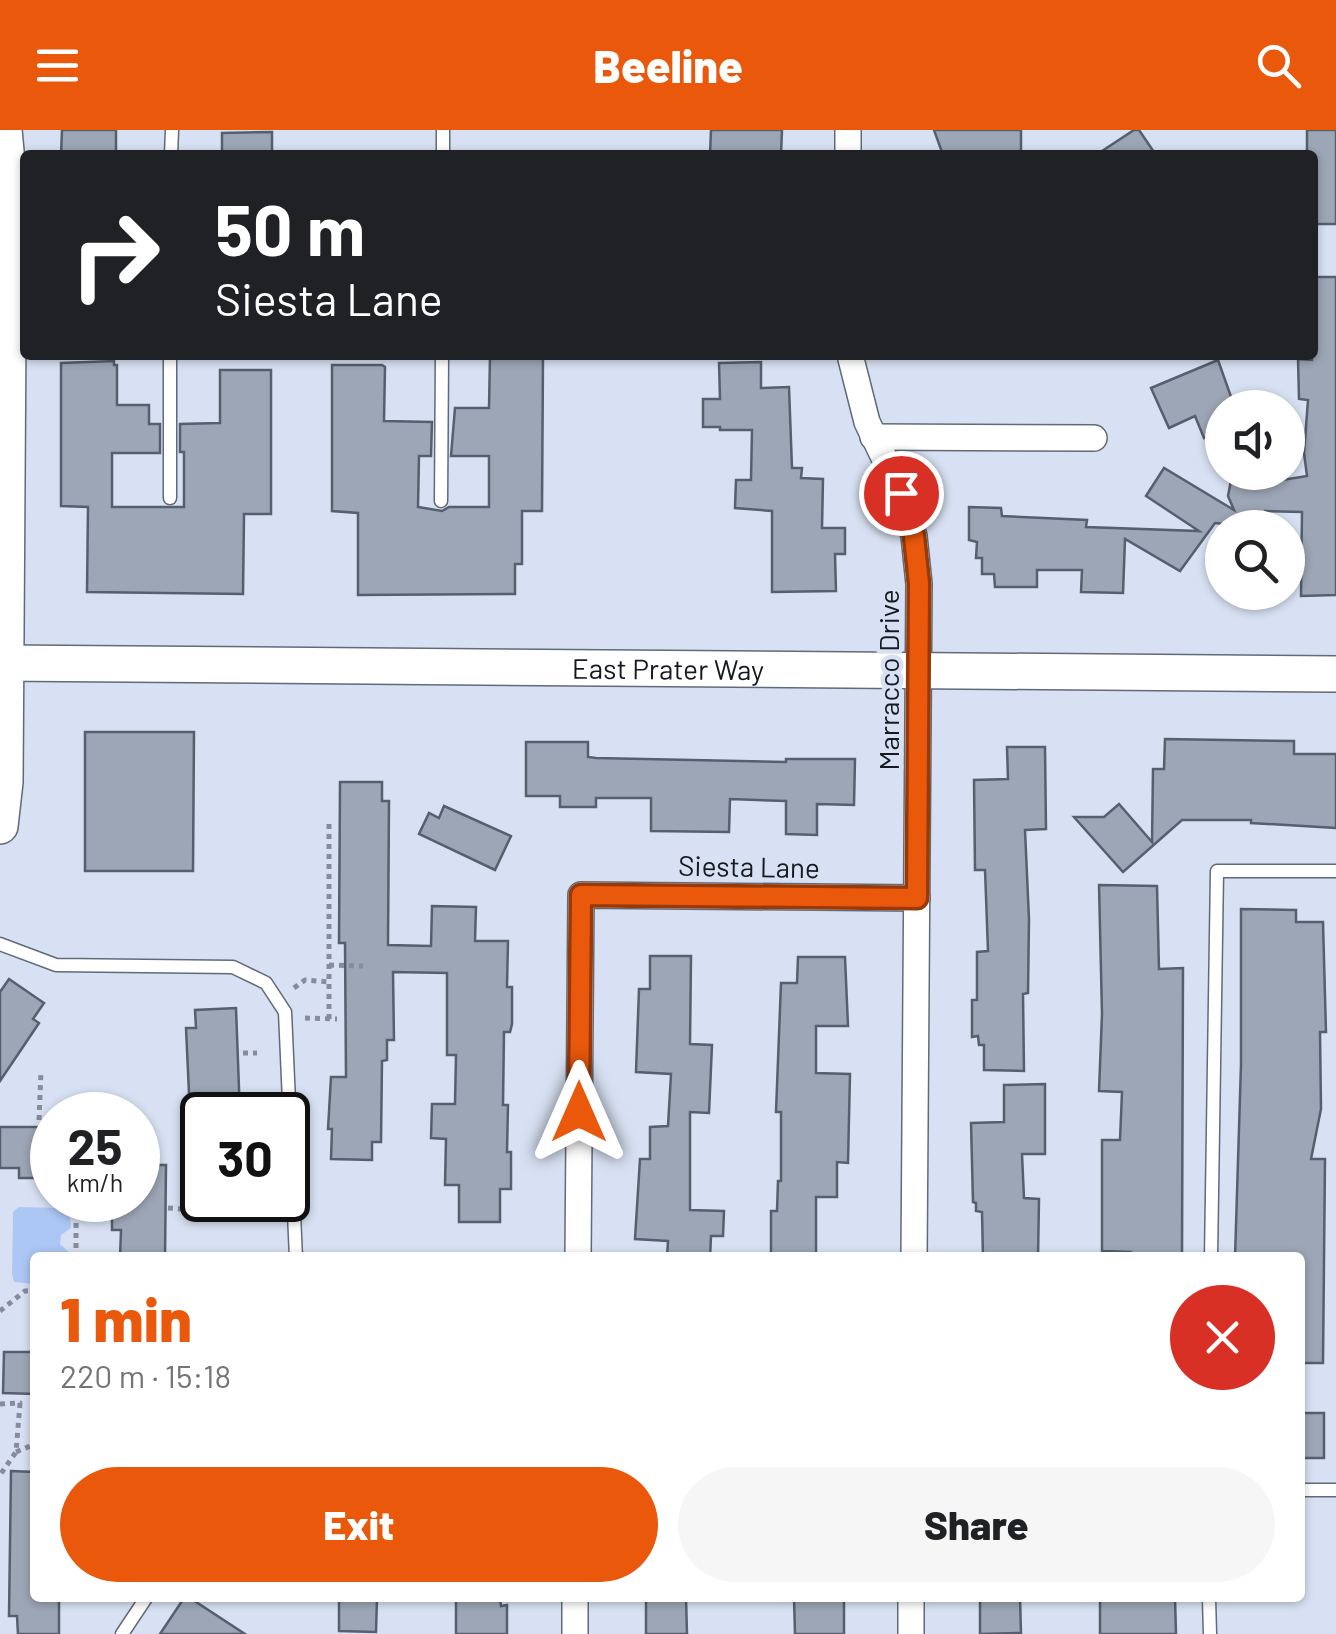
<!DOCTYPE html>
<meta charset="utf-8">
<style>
body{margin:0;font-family:Barlow,sans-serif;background:#f6f6f6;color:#202124;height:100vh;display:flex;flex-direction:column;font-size:38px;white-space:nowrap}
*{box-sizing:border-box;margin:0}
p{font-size:32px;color:#757577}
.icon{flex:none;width:55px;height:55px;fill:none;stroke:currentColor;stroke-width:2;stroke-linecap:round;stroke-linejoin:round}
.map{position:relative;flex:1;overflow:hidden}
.panel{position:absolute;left:30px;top:1122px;width:1275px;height:350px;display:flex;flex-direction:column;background:#fff;border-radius:10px;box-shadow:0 2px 8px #0004}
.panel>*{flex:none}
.guide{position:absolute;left:20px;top:20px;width:1298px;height:210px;border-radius:10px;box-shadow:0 2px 8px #0004;background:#202124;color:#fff;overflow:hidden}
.tools{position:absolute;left:1205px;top:260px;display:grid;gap:20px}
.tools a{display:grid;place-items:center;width:100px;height:100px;border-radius:50%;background:#fff;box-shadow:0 2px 8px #0004;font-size:50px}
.speed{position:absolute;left:30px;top:962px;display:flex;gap:20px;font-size:50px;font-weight:700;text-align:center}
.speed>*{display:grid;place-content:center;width:130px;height:130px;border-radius:50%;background:#fff;box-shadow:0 2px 8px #0004;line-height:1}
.speed small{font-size:25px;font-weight:400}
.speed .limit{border:5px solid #111;border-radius:15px;background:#fff;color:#111}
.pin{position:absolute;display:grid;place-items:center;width:85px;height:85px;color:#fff;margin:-42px;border:5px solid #fff;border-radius:50%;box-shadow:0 2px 10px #0007}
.me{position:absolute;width:110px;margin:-55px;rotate:0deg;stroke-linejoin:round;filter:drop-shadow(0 0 8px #0008)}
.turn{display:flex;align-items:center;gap:35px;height:210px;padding:0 30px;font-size:45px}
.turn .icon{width:130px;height:130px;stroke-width:2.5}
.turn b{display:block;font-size:70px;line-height:85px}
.round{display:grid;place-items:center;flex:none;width:105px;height:105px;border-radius:52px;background:#f6f6f6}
.head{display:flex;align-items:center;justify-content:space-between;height:170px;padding:0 30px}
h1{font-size:60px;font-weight:800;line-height:75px;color:#ea580c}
.cta{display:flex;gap:20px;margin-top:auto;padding:20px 30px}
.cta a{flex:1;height:115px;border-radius:60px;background:#ea580c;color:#fff;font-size:40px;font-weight:800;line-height:115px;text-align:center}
.cta a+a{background:#f6f6f6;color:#202124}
header{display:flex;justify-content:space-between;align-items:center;height:130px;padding:0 30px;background:#ea580c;color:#fff;font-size:45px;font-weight:800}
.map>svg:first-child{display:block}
</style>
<header><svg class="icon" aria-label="menu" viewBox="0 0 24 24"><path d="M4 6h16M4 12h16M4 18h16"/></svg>Beeline<svg class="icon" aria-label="search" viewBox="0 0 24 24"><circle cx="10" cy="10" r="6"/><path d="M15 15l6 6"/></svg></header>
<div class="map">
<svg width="1336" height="1504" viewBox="0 0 1336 1504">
<rect width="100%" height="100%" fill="#d8e1f3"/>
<polygon fill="#adc7f4" points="19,1077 63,1078 70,1085 71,1098 61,1105 60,1114 70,1123 70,1127 35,1128 35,1154 14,1152 12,1144 13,1082"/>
<g fill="#9da6b6" stroke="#565f6d" stroke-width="2.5">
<polygon points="62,0 116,0 116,25 61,25"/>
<polygon points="711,0 782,0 781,25 710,25"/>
<polygon points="934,0 1021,0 1021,25 943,25"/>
<polygon points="1134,0 1139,0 1156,25 1096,25"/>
<polygon points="1307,0 1336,0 1336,94 1312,94 1312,25 1307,25"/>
<polygon points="272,2 272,25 222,25 222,3"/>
<polygon points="1312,147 1336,147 1336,465 1301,466 1302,382 1265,381 1257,394 1262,398 1215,393 1180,441 1125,409 1123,463 1081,462 1082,440 1037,440 1037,457 995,457 994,444 982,444 982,428 976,428 977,412 969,410 969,377 1001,378 1002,386 1087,390 1086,397 1199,401 1146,366 1164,338 1234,380 1228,366 1232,345 1270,352 1307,346 1304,323 1308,270 1299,269 1298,229 1312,230"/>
<polygon points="490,226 543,226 542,381 522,381 522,434 515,434 515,464 358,465 358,383 332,381 332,235 382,235 385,237 384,291 432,292 431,326 419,326 418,377 442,381 449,377 489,377 489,326 451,326 455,278 489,278"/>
<polygon points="1218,230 1235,278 1222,278 1222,300 1204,308 1195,286 1169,298 1151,258"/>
<polygon points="114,231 114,235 117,235 117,275 149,275 149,294 160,294 160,323 112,323 112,377 184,377 184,322 180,322 180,294 220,293 220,240 271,240 271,384 244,384 243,464 87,462 88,377 61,376 61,233"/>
<polygon points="761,232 761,258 789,257 792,338 802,338 801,348 823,349 822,398 845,398 845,424 835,424 836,461 772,462 772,381 735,378 736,350 751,350 752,300 720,300 720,297 703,297 703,269 720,269 719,233"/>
<polygon points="85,602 194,602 193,741 85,741"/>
<polygon points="1165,609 1294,611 1294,624 1336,624 1336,698 1251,693 1251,690 1182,690 1123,742 1074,687 1104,687 1119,674 1152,712 1153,639 1164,639"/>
<polygon points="526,612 588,612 588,627 596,628 786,632 786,629 855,629 854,675 817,674 817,705 786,704 786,671 730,669 729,702 651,701 651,668 596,668 596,677 560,677 560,666 526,666"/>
<polygon points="1007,617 1045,617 1046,699 1025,700 1029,789 1028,863 1023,864 1024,941 984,940 984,915 979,915 978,906 972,907 972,870 977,870 977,822 988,821 985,740 975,740 974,650 1008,649"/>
<polygon points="340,652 382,652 382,671 389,671 388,815 431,816 432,776 476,777 475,811 508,811 507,857 512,857 512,894 510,902 504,902 503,975 508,975 507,1022 511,1022 511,1059 500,1059 500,1092 459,1092 459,1055 445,1055 446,1009 431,1008 432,974 455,974 456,925 447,925 447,843 393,842 394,910 387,910 387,930 382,931 381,1012 372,1012 372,1030 331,1029 332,999 328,999 331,947 346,947 345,813 339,813"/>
<polygon points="444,676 511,706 495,740 419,704 429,683 439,688"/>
<polygon points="1099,755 1157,756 1159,839 1183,838 1182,1128 1130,1128 1131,1122 1102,1121 1102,1010 1120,1010 1122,962 1099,961 1102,884"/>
<polygon points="1241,779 1296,780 1296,792 1323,792 1326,902 1320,902 1321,979 1311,1029 1325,1029 1323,1233 1300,1233 1300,1128 1235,1128 1241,934"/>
<polygon points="650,826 691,826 690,914 712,915 709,983 690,982 690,1080 724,1081 723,1106 711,1106 710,1128 667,1128 668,1111 635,1109 640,1029 650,1029 650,997 668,996 671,944 636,942 639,859 650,859"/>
<polygon points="798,827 845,827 848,896 816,896 816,943 850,944 848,1033 837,1032 837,1067 816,1067 816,1128 771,1128 771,1081 777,1081 778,1051 781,1051 781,982 776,982 781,853 797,853"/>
<polygon points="9,849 44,873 33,889 39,893 0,951 0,862"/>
<polygon points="236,878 240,985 190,985 186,898 196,898 195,880"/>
<polygon points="1045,954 1045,1024 1022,1024 1024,1068 1039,1069 1038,1128 983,1128 982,1082 976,1081 976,1073 973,1072 971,993 1004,992 1004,955"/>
<polygon points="0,997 52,997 52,1048 19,1048 19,1038 0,1038"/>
<polygon points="138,1035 166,1035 165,1128 120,1128 121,1100 112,1100 112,1070 138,1070"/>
<polygon points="4,1222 35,1222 35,1264 3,1263"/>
<rect x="1300" y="1283" width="24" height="45"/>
<polygon points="11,1341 35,1342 35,1468 59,1468 59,1504 18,1504 17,1486 9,1486"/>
<polygon points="184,1468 190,1468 245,1504 160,1504"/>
<polygon points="339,1468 377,1468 376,1502 339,1501"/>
<polygon points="456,1468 500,1468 501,1476 507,1475 507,1504 456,1504"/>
<polygon points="646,1468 686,1468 687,1504 646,1504"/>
<polygon points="794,1468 844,1468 844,1504 795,1504"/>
<polygon points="980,1468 1020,1468 1021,1503 980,1504"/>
<polygon points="1100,1468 1175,1468 1176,1504 1100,1504"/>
</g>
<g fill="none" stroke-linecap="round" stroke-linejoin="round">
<defs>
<g id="lane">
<polyline points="171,25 172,0"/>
<polyline points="443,25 443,0"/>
<polyline points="170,368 170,225"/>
<polyline points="441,371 442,225"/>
<polyline points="0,814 56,835 233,837 266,853 285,882 296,1128"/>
<polyline points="1211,1128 1217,741 1336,741"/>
<polyline points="1300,1360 1336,1360"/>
<polyline points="1209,1468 1210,1504"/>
<polyline points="122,1504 146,1468"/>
</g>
<g id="street">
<polyline points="848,25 848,0"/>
<polyline points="850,225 867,292 901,363 914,406 919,454 914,1128"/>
<polyline points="873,307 1094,308"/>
<polyline points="578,1128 581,765 917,768"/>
<polyline points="575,1504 575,1468"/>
<polyline points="911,1504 911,1468"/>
</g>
<g id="secondary">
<path id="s1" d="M0,533L1336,544"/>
<polyline points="0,696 5,652 9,53 4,0"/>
</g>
</defs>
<use href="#lane" stroke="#616a79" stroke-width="15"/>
<use href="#street" stroke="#616a79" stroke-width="28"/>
<use href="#secondary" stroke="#616a79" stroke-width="38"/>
<g stroke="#868c99" stroke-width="5" stroke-dasharray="5 5" stroke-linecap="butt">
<polyline points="329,694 329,889"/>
<polyline points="329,835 363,836"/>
<polyline points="294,858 305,850 329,852"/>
<polyline points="305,888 337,889"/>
<polyline points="243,923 257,923"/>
<polyline points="120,985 120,983"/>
<polyline points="39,990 41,941"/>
<polyline points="168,1078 182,1079"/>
<polyline points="76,1128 76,1084 83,1070"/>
<polyline points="0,1181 25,1161 35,1160"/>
<polyline points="0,1274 20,1273 16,1322 0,1345"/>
<polyline points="16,1322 35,1314"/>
</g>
<use href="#lane" stroke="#fff" stroke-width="12"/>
<use href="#street" stroke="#fff" stroke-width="25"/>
<use href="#secondary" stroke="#fff" stroke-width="35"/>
</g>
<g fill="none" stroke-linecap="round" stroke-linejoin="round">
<defs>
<polyline id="route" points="579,982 581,765 917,768 919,454 914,406 901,363"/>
</defs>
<use href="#route" stroke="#983908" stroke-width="25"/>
<use href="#route" stroke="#ea580c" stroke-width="18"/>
</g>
<g text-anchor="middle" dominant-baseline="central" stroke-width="9" stroke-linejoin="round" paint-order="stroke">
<g font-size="28" fill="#16191f" stroke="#d8e1f3">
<text stroke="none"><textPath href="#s1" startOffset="668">East Prater Way</textPath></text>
<text transform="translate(888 550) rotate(-90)">Marracco Drive</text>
<text transform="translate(749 736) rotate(1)">Siesta Lane</text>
</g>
</g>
</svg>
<div class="tools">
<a><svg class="icon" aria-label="sound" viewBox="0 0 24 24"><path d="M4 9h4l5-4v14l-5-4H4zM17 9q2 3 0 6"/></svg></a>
<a><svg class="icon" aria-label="search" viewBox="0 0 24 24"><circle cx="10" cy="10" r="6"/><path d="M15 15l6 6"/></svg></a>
</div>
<div class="speed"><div>25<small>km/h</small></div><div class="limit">30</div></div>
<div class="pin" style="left:901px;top:363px;background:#d93025"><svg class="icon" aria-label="arrive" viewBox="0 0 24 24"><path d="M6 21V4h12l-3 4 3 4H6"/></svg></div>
<svg class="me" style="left:579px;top:982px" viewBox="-20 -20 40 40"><path d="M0-17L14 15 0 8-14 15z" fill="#ea580c" stroke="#fff" stroke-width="4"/></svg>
<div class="guide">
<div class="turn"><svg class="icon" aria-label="right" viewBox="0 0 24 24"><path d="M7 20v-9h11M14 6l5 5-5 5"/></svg><div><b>50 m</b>Siesta Lane</div></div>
</div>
<section class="panel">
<div class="head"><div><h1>1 min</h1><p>220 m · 15:18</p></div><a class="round" style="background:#d93025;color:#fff"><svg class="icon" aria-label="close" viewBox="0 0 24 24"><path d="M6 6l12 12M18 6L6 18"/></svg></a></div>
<div class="cta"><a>Exit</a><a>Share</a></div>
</section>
</div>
